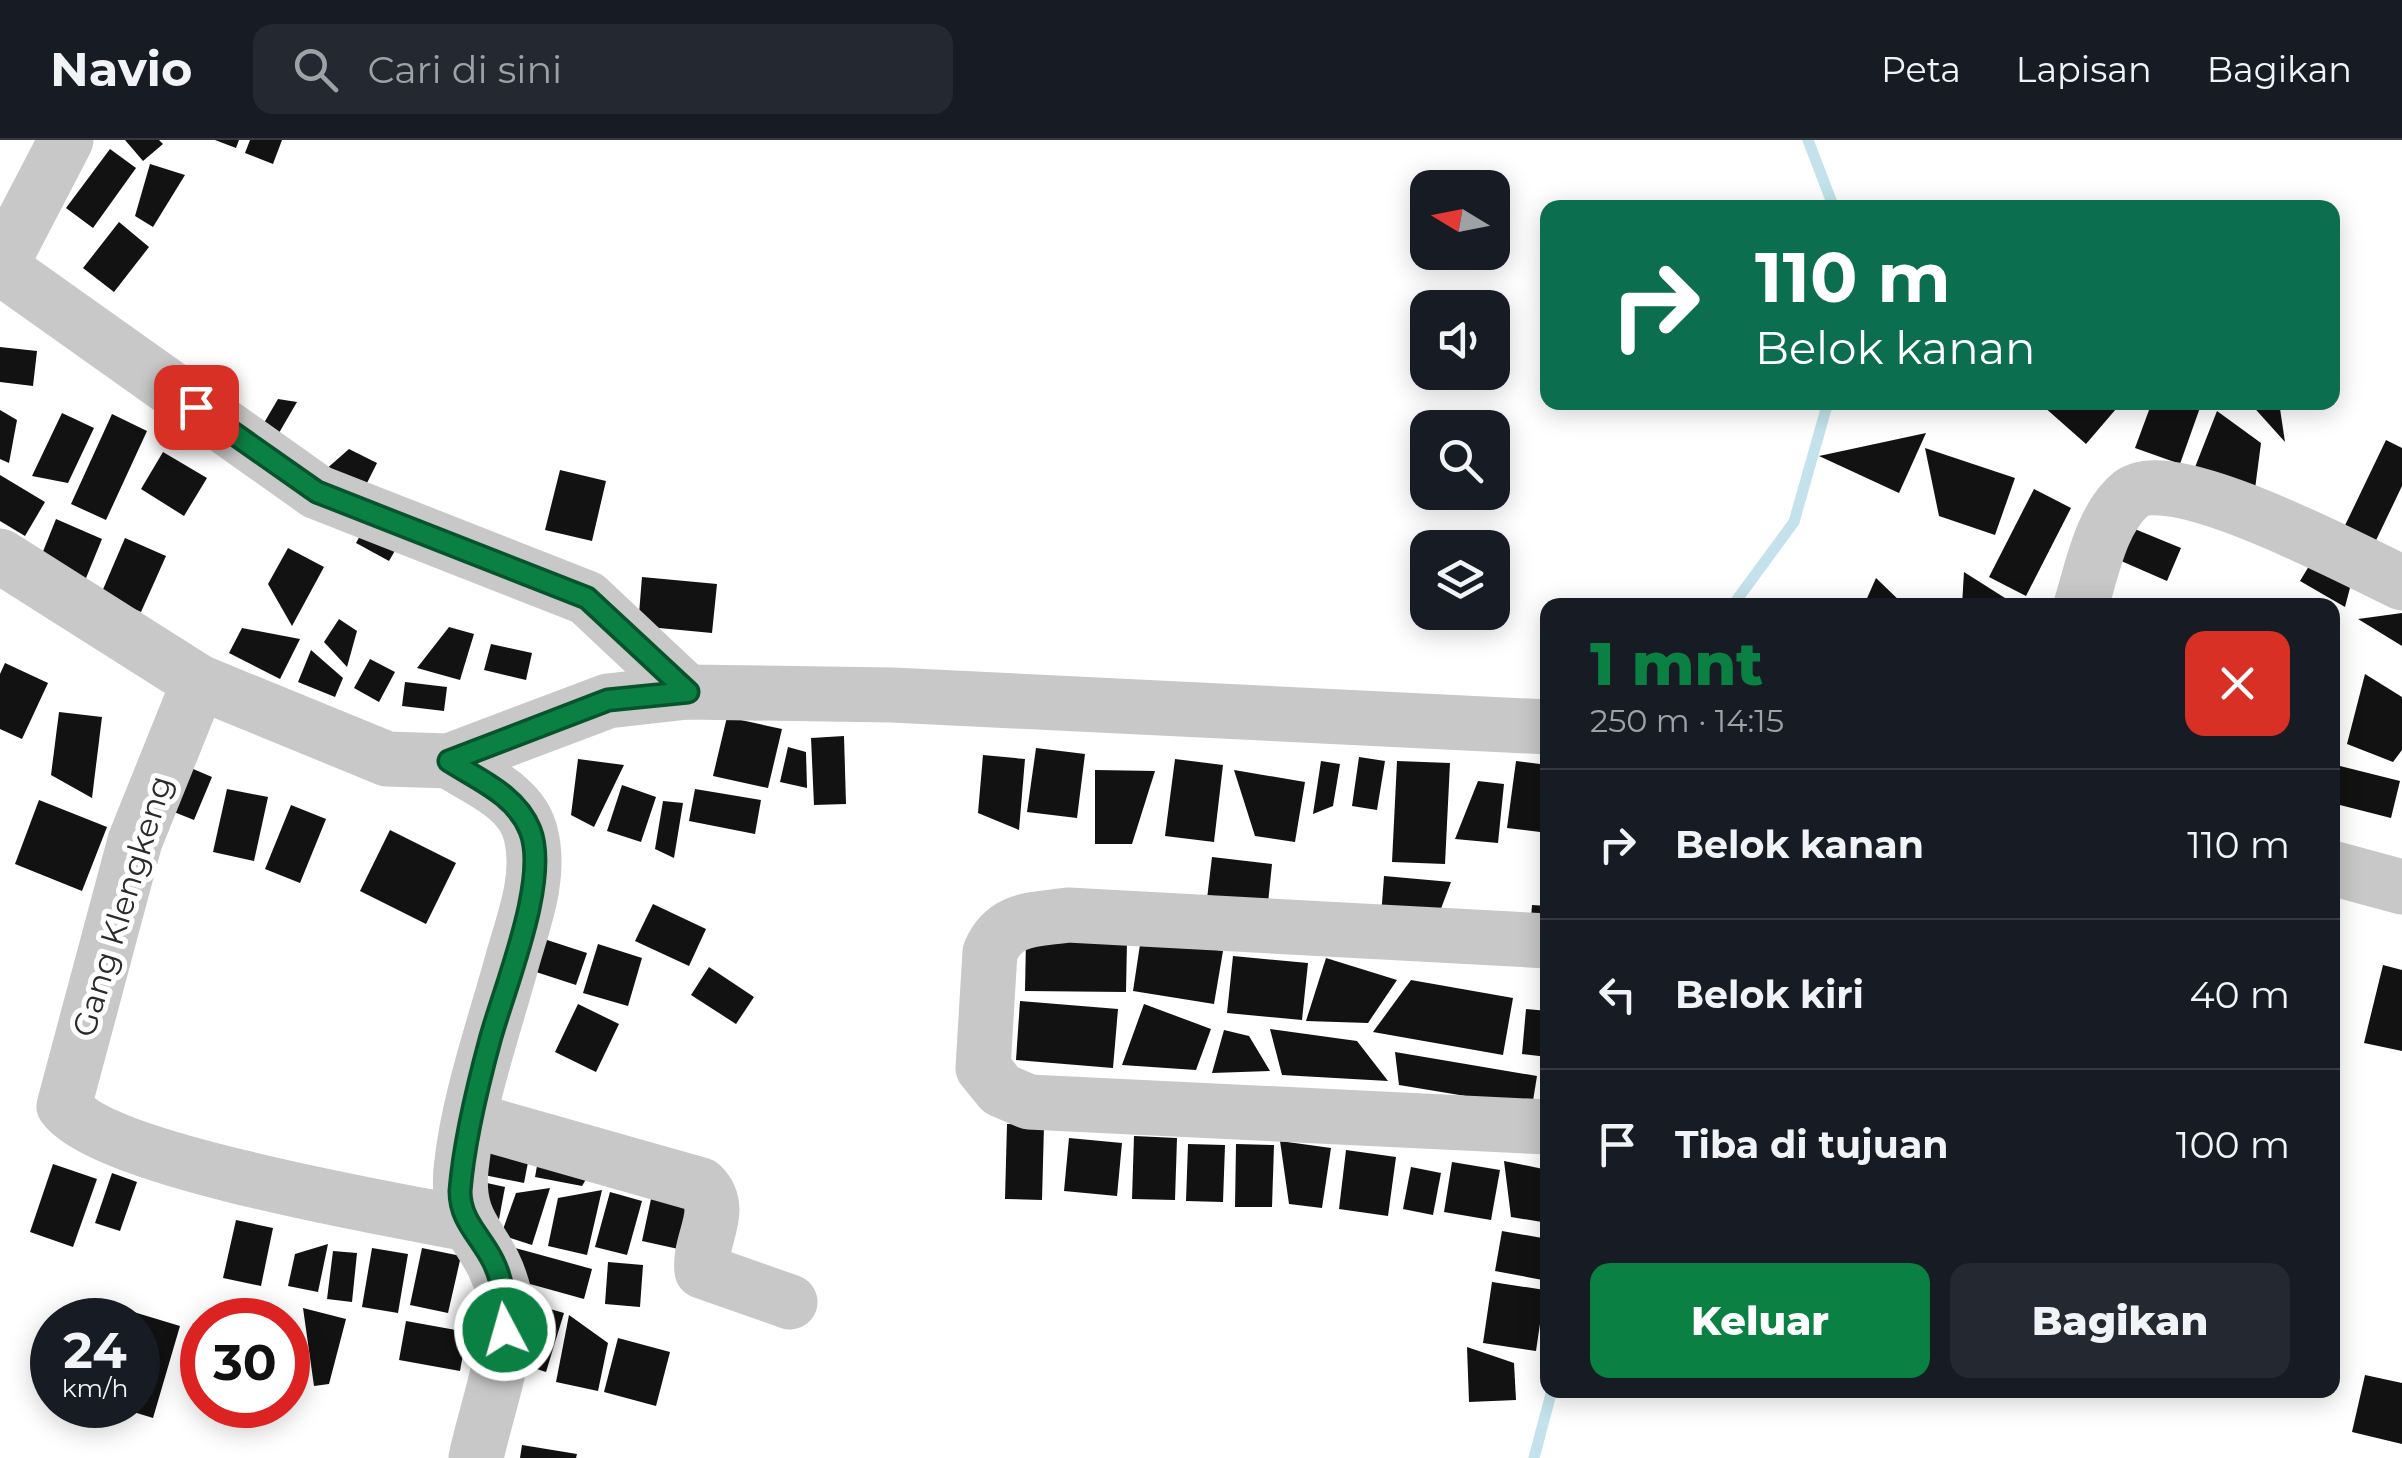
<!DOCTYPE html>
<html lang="id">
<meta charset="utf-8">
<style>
body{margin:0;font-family:Montserrat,sans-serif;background:#242831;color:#f1f3f6;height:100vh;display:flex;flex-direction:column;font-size:38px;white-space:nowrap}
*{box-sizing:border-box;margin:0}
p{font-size:32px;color:#9ea1a6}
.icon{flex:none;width:55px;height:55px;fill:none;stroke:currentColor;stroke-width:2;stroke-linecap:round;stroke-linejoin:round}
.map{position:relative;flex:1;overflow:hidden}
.details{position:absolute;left:1540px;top:458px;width:800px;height:800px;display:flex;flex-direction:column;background:#171b24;border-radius:20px;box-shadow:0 5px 25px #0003}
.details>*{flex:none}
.banner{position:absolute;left:1540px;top:60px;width:800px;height:210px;border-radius:20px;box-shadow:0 5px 25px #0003;background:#0b6e4f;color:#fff;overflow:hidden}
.needle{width:65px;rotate:280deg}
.buttons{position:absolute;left:1410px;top:30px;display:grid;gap:20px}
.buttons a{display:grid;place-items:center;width:100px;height:100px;border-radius:20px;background:#171b24;box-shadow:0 5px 25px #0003;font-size:50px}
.speed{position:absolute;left:30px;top:1158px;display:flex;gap:20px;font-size:50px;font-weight:700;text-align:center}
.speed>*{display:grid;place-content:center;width:130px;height:130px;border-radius:50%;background:#171b24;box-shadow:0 5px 25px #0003;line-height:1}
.speed small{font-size:25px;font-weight:400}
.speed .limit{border:15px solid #d22;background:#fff;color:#111}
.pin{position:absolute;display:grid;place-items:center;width:85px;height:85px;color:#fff;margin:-42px;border-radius:20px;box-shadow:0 5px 15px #0006}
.me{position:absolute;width:110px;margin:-55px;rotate:354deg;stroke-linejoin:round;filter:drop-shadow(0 0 8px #0008)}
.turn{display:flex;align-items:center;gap:35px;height:210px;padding:0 50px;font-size:45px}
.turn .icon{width:130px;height:130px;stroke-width:2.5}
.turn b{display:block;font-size:70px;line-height:85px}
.round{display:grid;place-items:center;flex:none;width:105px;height:105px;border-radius:20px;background:#242831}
.overview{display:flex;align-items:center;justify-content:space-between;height:170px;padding:0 50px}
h1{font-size:60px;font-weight:800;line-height:75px;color:#0b8043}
.button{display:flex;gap:20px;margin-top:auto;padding:20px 50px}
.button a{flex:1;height:115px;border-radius:20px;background:#0b8043;color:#fff;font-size:40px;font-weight:800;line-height:115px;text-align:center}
.button a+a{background:#242831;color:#f1f3f6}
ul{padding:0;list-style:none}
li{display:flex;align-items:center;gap:30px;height:150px;padding:0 50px;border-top:2px solid #363941}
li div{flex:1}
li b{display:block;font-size:38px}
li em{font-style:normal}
header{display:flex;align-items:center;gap:60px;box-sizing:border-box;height:140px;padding:0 50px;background:#171b24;border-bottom:2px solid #363941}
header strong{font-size:48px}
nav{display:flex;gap:55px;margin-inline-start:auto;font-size:35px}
.search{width:700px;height:90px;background:#242831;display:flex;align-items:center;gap:25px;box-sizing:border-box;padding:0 35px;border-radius:20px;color:#9ea1a6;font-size:38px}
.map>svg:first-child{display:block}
</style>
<header>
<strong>Navio</strong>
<div class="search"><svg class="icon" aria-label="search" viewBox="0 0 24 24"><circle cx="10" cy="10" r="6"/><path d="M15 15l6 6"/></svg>Cari di sini</div>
<nav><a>Peta</a><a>Lapisan</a><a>Bagikan</a></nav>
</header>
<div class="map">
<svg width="2402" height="1318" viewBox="0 0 2402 1318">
<rect width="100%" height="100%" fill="#fff"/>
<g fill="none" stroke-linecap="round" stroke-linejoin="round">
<g stroke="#c3e2eb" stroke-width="11">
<polyline points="1808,0 1834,68"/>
<polyline points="1733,465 1794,382 1828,262"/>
<polyline points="1534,1318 1552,1250"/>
</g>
</g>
<g fill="#121212">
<polygon points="125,0 159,0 163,4 143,21"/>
<polygon points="215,0 239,0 236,8"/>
<polygon points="250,0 282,0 273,24 245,13"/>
<polygon points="110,9 136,28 93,88 66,68"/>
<polygon points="150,24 185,35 153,87 135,76"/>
<polygon points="119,82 149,107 114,152 83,128"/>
<polygon points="0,207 37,211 33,246 0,242"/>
<polygon points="278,259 297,262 276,298 261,288"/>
<polygon points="2046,262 2122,262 2086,304 2043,266"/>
<polygon points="2152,262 2202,262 2180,324 2135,308"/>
<polygon points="2249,262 2279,262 2285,302"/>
<polygon points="0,270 17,280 9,323 0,319"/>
<polygon points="2217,271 2261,303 2255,349 2190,340"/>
<polygon points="62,273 94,288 68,343 32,336"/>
<polygon points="112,274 147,291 106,380 71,364"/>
<polygon points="1926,293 1899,353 1819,316"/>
<polygon points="2386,300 2402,308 2402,346 2369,415 2338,400"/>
<polygon points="1925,308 2015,338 1995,395 1939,376"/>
<polygon points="349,309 377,323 363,351 324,331"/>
<polygon points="163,312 207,338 184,376 141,349"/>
<polygon points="560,330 606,341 592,401 545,390"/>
<polygon points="0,335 45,362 25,396 0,381"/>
<polygon points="2034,349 2071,368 2026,456 1989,437"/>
<polygon points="56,379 102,399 84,443 38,424"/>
<polygon points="367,383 400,402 389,421 356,403"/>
<polygon points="2125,385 2181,408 2167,441 2112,417"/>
<polygon points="125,398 166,416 141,472 101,454"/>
<polygon points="288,408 324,427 292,486 268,444"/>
<polygon points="2312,421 2351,444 2345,467 2300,441"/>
<polygon points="1964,432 2016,465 1962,465"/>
<polygon points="642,437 717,444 712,493 638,486"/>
<polygon points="1876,438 1904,465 1864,465"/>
<polygon points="2402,473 2402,506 2358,479"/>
<polygon points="339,479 357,491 347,527 324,502"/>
<polygon points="449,487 474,494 460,540 417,528"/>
<polygon points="242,488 300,499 280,539 229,513"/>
<polygon points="491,504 532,513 526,540 484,530"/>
<polygon points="311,510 343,538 335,557 298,542"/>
<polygon points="370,519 395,532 379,562 354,548"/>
<polygon points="5,523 48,543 22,599 0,589 0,534"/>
<polygon points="2365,534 2402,557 2402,610 2393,622 2347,604"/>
<polygon points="405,542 447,547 444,571 402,566"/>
<polygon points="59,572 102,577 92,658 51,635"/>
<polygon points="727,577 782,589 768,648 713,636"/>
<polygon points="844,596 846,664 814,665 811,598"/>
<polygon points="788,607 806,612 807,648 780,642"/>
<polygon points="1036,608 1085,614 1077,678 1027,672"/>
<polygon points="983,615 1025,619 1019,690 978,673"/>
<polygon points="1359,617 1385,621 1377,670 1352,666"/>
<polygon points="578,619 624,625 594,687 571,675"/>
<polygon points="1175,619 1223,625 1214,702 1165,696"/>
<polygon points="172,620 212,637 194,680 154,664"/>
<polygon points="1321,621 1340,624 1333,666 1313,674"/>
<polygon points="1397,621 1450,623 1445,724 1392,722"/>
<polygon points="1516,621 1548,625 1548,693 1507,688"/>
<polygon points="2332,624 2400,641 2391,678 2332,663"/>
<polygon points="1095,630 1155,631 1132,704 1095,704"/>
<polygon points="1234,630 1305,642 1295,702 1255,696"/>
<polygon points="1478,641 1504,644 1498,703 1455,699"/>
<polygon points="622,645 656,657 641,702 607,691"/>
<polygon points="227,649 268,657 254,721 213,712"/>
<polygon points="695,649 761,660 755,694 689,681"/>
<polygon points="39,660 107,687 82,751 15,724"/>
<polygon points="663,661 683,663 674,718 655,709"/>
<polygon points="291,665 326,679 300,743 265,729"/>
<polygon points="390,690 456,723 426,784 360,751"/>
<polygon points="1212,717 1272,724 1267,773 1206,767"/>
<polygon points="1384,736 1451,742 1436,782 1381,777"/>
<polygon points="653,764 706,789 689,826 635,801"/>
<polygon points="1532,765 1548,766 1548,794 1530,793"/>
<polygon points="1141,798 1223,811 1214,864 1133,851"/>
<polygon points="544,799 587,813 576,845 533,831"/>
<polygon points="1026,799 1127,801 1126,852 1025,851"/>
<polygon points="598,804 642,818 628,866 583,853"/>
<polygon points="1233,816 1308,823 1302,880 1227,873"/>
<polygon points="1326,818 1397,840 1368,883 1306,881"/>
<polygon points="2383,825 2402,830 2402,911 2364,903"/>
<polygon points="709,827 754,857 736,884 691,855"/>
<polygon points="1411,840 1513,858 1503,915 1373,892"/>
<polygon points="1020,861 1118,869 1113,928 1016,920"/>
<polygon points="578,864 619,884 596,932 555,912"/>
<polygon points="1144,864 1211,889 1196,930 1122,925"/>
<polygon points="1526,869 1548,871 1548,917 1522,914"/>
<polygon points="1270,889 1357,901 1388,941 1282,935"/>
<polygon points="1224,890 1249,896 1270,931 1212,933"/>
<polygon points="1395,912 1537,936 1532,967 1399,945"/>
<polygon points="1007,984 1044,985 1042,1060 1005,1059"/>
<polygon points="1134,996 1177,998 1175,1060 1132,1059"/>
<polygon points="1069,998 1122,1003 1117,1056 1064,1051"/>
<polygon points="1280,1001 1331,1008 1322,1068 1289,1064"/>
<polygon points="480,1002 530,1012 524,1043 474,1033"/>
<polygon points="1188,1004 1225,1005 1223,1062 1186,1061"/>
<polygon points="1236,1004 1274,1005 1272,1067 1235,1067"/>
<polygon points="1346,1010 1396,1017 1388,1076 1339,1069"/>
<polygon points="539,1015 594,1026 582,1046 535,1037"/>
<polygon points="1504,1021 1548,1030 1548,1083 1511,1077"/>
<polygon points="1452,1022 1500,1030 1491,1080 1444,1072"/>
<polygon points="53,1024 97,1039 73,1107 30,1092"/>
<polygon points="1411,1027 1441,1033 1433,1075 1403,1069"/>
<polygon points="112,1033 137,1042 120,1091 95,1083"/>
<polygon points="478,1041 505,1047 497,1090"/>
<polygon points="550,1048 532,1105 501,1095 516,1053"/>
<polygon points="602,1050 587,1115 548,1106 558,1058"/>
<polygon points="610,1052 642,1061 627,1115 595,1107"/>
<polygon points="651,1059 701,1070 692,1112 642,1101"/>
<polygon points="236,1080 273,1088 261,1146 223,1138"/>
<polygon points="1502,1091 1548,1099 1548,1141 1495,1131"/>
<polygon points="328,1104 318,1152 288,1146 295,1114"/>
<polygon points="501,1104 592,1129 584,1159 530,1144"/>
<polygon points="372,1108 408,1114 398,1173 362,1167"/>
<polygon points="422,1108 461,1116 448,1173 410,1165"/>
<polygon points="333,1111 357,1113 352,1162 327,1159"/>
<polygon points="608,1122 643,1125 640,1167 605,1164"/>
<polygon points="1492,1142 1545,1150 1536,1211 1483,1203"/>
<polygon points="526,1162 564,1173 546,1232 509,1220"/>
<polygon points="117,1167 180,1186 153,1278 114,1266 138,1265 138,1180 113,1180"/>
<polygon points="303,1168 346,1179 329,1244 314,1246"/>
<polygon points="569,1175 608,1203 598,1251 556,1242"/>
<polygon points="406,1181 467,1192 460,1231 399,1220"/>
<polygon points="193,1183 202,1188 202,1246 183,1243"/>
<polygon points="288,1194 297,1195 292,1261 288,1261"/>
<polygon points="618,1198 670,1212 656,1266 604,1252"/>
<polygon points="1467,1207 1514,1223 1516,1260 1469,1262"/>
<polygon points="2365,1235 2402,1243 2402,1304 2352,1292"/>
<polygon points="522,1305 577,1314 576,1318 520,1318"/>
</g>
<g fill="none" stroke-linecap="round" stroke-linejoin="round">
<g stroke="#c8c8c8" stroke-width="55">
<polyline points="0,127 317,352 587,458 687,552"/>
<polyline points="0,127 66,0"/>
<polyline points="0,416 199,542 387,619 449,621 608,561 687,552 892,555 1548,587"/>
<path d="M2081,465C2092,430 2101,379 2131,354C2171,322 2356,421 2402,443"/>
<path d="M199,542L135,701L64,966C102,1020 394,1070 468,1084"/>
<path d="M449,621C479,640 523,657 531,695C542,740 521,787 510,829C492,893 468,962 461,1029C455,1092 491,1097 504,1154C514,1198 485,1273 476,1318"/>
<polyline points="2332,728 2402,747"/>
<path d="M1548,801L1068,775C1034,780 1005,777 990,812L983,928L1001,950L1029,962L1548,987"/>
<path d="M472,980L701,1045C727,1070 698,1100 702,1131L790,1162"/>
</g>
</g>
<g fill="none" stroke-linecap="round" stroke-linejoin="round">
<defs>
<path id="route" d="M196,267L317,352L587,458L688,552L608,560L449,621C479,640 516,655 530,690C550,739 504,848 490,900C477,948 464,1001 460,1051C460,1081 480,1095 493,1121C504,1143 505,1165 505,1190"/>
</defs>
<use href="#route" stroke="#07532c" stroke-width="25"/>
<use href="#route" stroke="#0b8043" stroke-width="18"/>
</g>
<g text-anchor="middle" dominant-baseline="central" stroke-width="10" stroke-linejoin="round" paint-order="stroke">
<g font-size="32" fill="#2b2b2b" stroke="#fff">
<text transform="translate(122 766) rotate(-73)">Gang Klengkeng</text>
</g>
</g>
</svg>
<div class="buttons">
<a><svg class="needle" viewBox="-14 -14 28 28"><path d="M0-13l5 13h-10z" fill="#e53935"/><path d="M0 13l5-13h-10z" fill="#9ea1a6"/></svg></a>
<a><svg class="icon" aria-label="sound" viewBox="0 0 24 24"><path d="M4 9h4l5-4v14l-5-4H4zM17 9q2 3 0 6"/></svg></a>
<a><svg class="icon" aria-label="search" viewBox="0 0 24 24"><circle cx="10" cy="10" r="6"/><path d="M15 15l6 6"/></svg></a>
<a><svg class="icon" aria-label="layers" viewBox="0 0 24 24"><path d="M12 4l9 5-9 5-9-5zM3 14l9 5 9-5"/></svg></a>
</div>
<div class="speed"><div>24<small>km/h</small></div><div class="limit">30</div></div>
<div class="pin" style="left:196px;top:267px;background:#d93025"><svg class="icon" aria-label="arrive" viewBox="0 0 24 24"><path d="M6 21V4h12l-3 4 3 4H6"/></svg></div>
<svg class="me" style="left:505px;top:1190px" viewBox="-20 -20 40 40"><circle r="17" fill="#0b8043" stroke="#fff" stroke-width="3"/><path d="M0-11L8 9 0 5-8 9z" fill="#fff"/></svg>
<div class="banner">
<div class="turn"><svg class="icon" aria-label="right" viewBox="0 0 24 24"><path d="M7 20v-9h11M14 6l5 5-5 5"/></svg><div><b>110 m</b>Belok kanan</div></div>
</div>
<section class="details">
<div class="overview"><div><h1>1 mnt</h1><p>250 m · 14:15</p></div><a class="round" style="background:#d93025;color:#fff"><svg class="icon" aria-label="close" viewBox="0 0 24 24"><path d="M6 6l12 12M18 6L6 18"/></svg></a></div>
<ul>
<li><svg class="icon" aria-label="right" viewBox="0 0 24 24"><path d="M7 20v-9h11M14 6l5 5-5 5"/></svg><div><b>Belok kanan</b></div><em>110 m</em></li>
<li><svg class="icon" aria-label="left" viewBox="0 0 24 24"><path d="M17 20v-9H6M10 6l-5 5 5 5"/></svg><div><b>Belok kiri</b></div><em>40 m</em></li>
<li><svg class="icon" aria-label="arrive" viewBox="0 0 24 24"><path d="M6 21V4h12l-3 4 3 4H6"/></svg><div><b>Tiba di tujuan</b></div><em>100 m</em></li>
</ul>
<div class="button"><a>Keluar</a><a>Bagikan</a></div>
</section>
</div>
